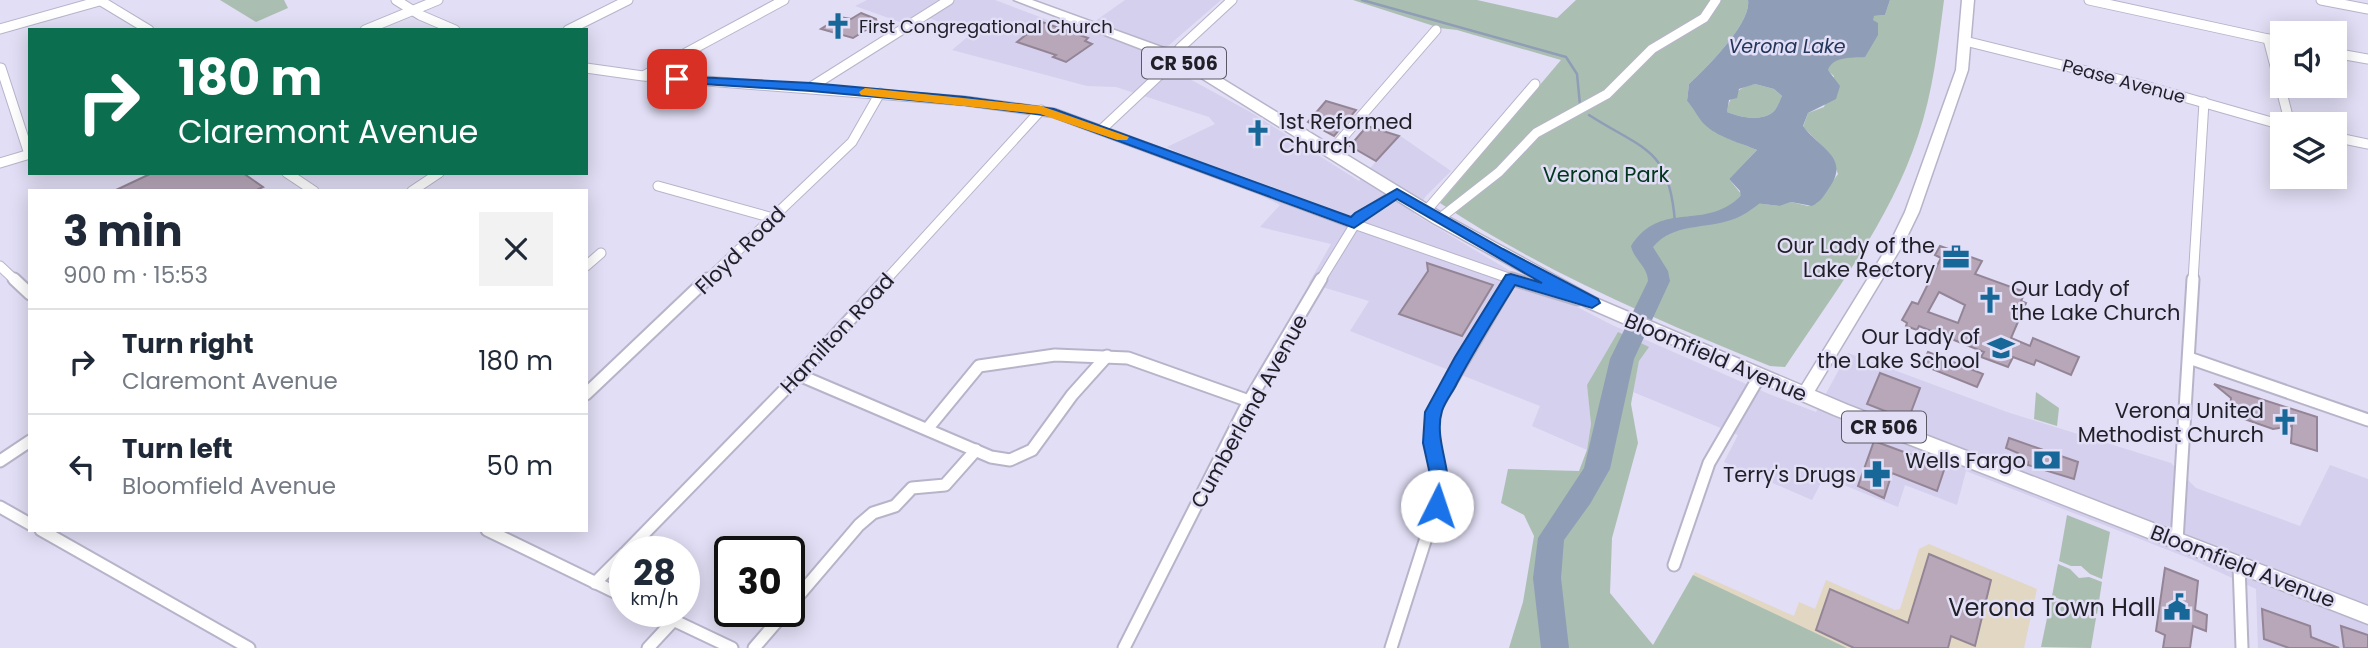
<!DOCTYPE html>
<meta charset="utf-8">
<style>
body{margin:0;font-family:Poppins,sans-serif;background:#f2f2f3;color:#1f2937;height:100vh;display:flex;flex-direction:column;font-size:26px;white-space:nowrap}
*{box-sizing:border-box;margin:0}
p{font-size:23px;color:#747a83}
.icon{flex:none;width:38px;height:38px;fill:none;stroke:currentColor;stroke-width:2;stroke-linecap:round;stroke-linejoin:round}
.map{position:relative;flex:1;overflow:hidden}
.panel{position:absolute;left:28px;top:189px;width:560px;height:343px;display:flex;flex-direction:column;background:#fff;border-radius:0px;box-shadow:0 4px 18px #0003}
.panel>*{flex:none}
.top-card{position:absolute;left:28px;top:28px;width:560px;height:147px;border-radius:0px;box-shadow:0 4px 18px #0003;background:#0b6e4f;color:#fff;overflow:hidden}
.tools{position:absolute;left:2270px;top:21px;display:grid;gap:14px}
.tools a{display:grid;place-items:center;width:77px;height:77px;border-radius:0px;background:#fff;box-shadow:0 4px 18px #0003;font-size:35px}
.speed{position:absolute;left:609px;top:536px;display:flex;gap:14px;font-size:35px;font-weight:700;text-align:center}
.speed>*{display:grid;place-content:center;width:91px;height:91px;border-radius:50%;background:#fff;box-shadow:0 4px 18px #0003;line-height:1}
.speed small{font-size:18px;font-weight:400}
.speed .limit{border:4px solid #111;border-radius:10px;background:#fff;color:#111}
.pin{position:absolute;display:grid;place-items:center;width:60px;height:60px;color:#fff;margin:-30px;border-radius:14px;box-shadow:0 4px 10px #0006}
.me{position:absolute;width:77px;margin:-38px;rotate:4deg;stroke-linejoin:round;filter:drop-shadow(0 0 5px #0008)}
.turn{display:flex;align-items:center;gap:24px;height:147px;padding:0 35px;font-size:32px}
.turn .icon{width:91px;height:91px;stroke-width:2.5}
.turn b{display:block;font-size:49px;line-height:60px}
.round{display:grid;place-items:center;flex:none;width:74px;height:74px;border-radius:0px;background:#f2f2f3}
.headline{display:flex;align-items:center;justify-content:space-between;height:119px;padding:0 35px}
h1{font-size:42px;font-weight:700;line-height:52px}
ul{padding:0;list-style:none}
li{display:flex;align-items:center;gap:21px;height:105px;padding:0 35px;border-top:2px solid #e0e1e3}
li div{flex:1}
li b{display:block;font-size:26px}
li em{font-style:normal}
.map>svg:first-child{display:block}
</style>
<div class="map">
<svg width="2368" height="648" viewBox="0 0 2368 648">
<rect width="100%" height="100%" fill="#e1def5"/>
<polygon fill="#d4d0ed" points="867,0 995,0 1080,32 1125,0 1221,0 1153,59 1252,113 1359,181 1399,135 1451,171 1426,196 1414,214 1527,281 1612,325 1769,394 1816,412 1848,353 2007,412 2171,463 2196,488 2300,526 2330,465 2368,479 2368,648 2258,648 2256,589 2191,559 1966,471 1957,505 1905,485 1898,507 1824,477 1812,500 1724,462 1738,435 1633,392 1639,361 1587,385 1591,424 1587,450 1532,426 1540,406 1350,331 1369,301 1309,283 1331,244 1260,227 1280,205 1167,147 1215,124 1209,117 1116,87 1087,86 952,50 971,34 929,18 914,27 855,6"/>
<polygon fill="#e1d7c2" points="1929,544 2037,589 2024,648 1652,648 1695,572 1794,616 1799,602 1815,609 1826,580 1895,610 1900,609 1919,549"/>
<g fill="#abbeb2">
<polygon points="220,0 284,0 288,8 256,22"/>
<path d="M1353,0H1477L1557,18L1576,0H1748C1752,23 1705,69 1689,84L1687,101L1725,137L1757,150L1729,179L1742,195L1754,203L1780,206L1791,202L1808,206L1817,203L1838,174L1829,153L1803,127L1808,113L1824,107L1834,76L1827,70L1829,65L1874,16L1885,15L1890,0H1944C1938,46 1933,92 1918,136C1890,221 1834,293 1785,367L1770,366C1656,320 1544,272 1440,203L1561,60L1457,30L1440,28Z"/>
<path d="M1755,84L1774,89L1782,96C1780,101 1777,109 1773,112C1761,122 1739,117 1727,112C1729,95 1739,87 1755,84Z"/>
<polygon points="1618,332 1649,347 1639,361 1631,404 1638,443 1612,538 1610,593 1653,645 1693,575 1847,648 1509,648 1523,602 1534,536 1524,515 1501,503 1508,469 1579,471 1587,450 1591,424 1587,385"/>
<polygon points="2036,392 2059,408 2057,426 2034,419"/>
<polygon points="2067,515 2110,532 2102,579 2090,574 2081,566 2071,566 2059,561"/>
<polygon points="2058,564 2070,569 2079,578 2089,577 2102,582 2097,614 2052,596"/>
<polygon points="2051,599 2096,618 2091,648 2041,647"/>
</g>
<path fill="#909db7" fill-rule="evenodd" d="M1748,0H1890L1885,15L1874,16L1873,20L1878,23V35L1865,57C1851,58 1833,56 1828,70L1840,86L1836,99L1808,113L1803,126C1818,147 1849,157 1831,185C1825,194 1821,202 1812,206L1791,202L1780,206L1754,203L1741,198L1740,191L1729,179L1757,150C1741,143 1717,137 1704,124C1698,118 1694,108 1687,101L1689,84C1705,69 1752,23 1748,0ZM1755,84L1774,89L1782,96C1780,100 1777,109 1773,112C1761,122 1739,117 1727,112L1729,100L1737,98L1739,89Z"/>
<g fill="none" stroke-linecap="round" stroke-linejoin="round">
<g stroke="#909db7" stroke-width="2.5">
<polyline points="1362,0 1566,57 1577,74 1580,105"/>
<path d="M1589,115C1645,151 1669,147 1675,222"/>
</g>
<path fill="#909db7" fill-rule="evenodd" d="M1771,175L1778,177L1781,181C1771,195 1751,213 1734,219C1705,230 1674,222 1653,247L1668,271L1670,281L1634,359L1610,469L1590,504L1564,540L1561,578L1569,648H1541L1533,578L1538,538L1584,468L1610,359L1648,281C1648,267 1634,260 1631,246C1658,205 1691,225 1726,207C1742,199 1753,179 1771,175Z"/>
</g>
<g fill="#b7a7b9" stroke="#948596" stroke-width="2" fill-rule="evenodd">
<polygon points="861,13 876,19 877,23 853,38 821,29 840,17 851,19"/>
<polygon points="1042,22 1088,38 1085,41 1092,44 1066,62 1053,57 1056,55 1017,42"/>
<polygon points="1326,101 1356,110 1334,136 1308,122"/>
<polygon points="1367,126 1399,136 1376,161 1350,146"/>
<polygon points="152,173 243,173 263,187 254,191 114,191"/>
<path d="M1940,246L1982,261L1975,274L2025,292L2021,301L2026,303L2011,338L2030,346L2033,338L2079,357L2071,375L2036,360L2034,365L2013,357L2008,367L1981,357L1984,352L1919,326L1917,330L1906,326L1907,323L1902,320L1912,302L1918,304L1941,258L1935,255ZM1939,292L1965,305L1958,323L1928,312Z"/>
<polygon points="1427,263 1493,285 1462,336 1399,314 1428,271"/>
<polygon points="1928,352 1983,374 1977,387 1922,365"/>
<polygon points="1880,373 1920,388 1908,420 1867,404"/>
<polygon points="2214,384 2317,417 2317,451 2291,443 2292,426 2273,429 2230,414 2231,398"/>
<polygon points="2009,438 2078,462 2074,479 2028,465 2028,462 2017,457 2018,453 2006,448"/>
<polygon points="1874,441 1945,467 1937,491 1892,473 1884,498 1858,486"/>
<polygon points="1929,554 1991,580 1975,646 1951,636 1948,648 1854,648 1816,630 1830,589 1908,623"/>
<polygon points="2165,568 2198,581 2195,610 2207,615 2206,631 2193,626 2190,648 2163,648 2165,635 2156,631"/>
<polygon points="2262,609 2310,626 2311,637 2339,648 2289,648 2264,639"/>
<polygon points="2341,626 2368,635 2368,648 2344,648"/>
</g>
<g fill="none" stroke-linecap="round" stroke-linejoin="round">
<defs>
<g id="street-far1">
<polyline points="396,0 420,15 455,30"/>
<polyline points="2089,0 2282,42"/>
<polyline points="2321,0 2368,9"/>
<polyline points="101,1 149,30"/>
<polyline points="0,29 103,0"/>
<polyline points="365,30 438,0"/>
<polyline points="568,30 628,0"/>
<polyline points="2268,39 2290,124"/>
<polyline points="1965,41 2138,84 2282,125"/>
<polyline points="2334,53 2368,59"/>
<polyline points="1,68 29,154"/>
<polyline points="586,68 643,76 965,101 1054,113 1354,224 1517,281"/>
<polyline points="645,75 784,0"/>
<polyline points="811,87 949,0"/>
<polyline points="1102,129 1167,68 1180,48 1232,0"/>
<polyline points="2334,137 2368,144"/>
<polyline points="1331,151 1436,30"/>
<polyline points="0,163 30,154"/>
<polyline points="287,173 314,191"/>
<polyline points="658,186 773,218"/>
<polyline points="412,191 439,173"/>
<polyline points="1426,211 1535,84"/>
<polyline points="1439,219 1499,172 1536,133 1607,94 1652,49 1704,18 1716,0"/>
<polyline points="0,266 16,281"/>
<polyline points="586,266 601,253"/>
<polyline points="706,281 852,142 880,93"/>
<polyline points="885,281 1041,110"/>
<polyline points="1320,281 1360,216 1397,193"/>
<polyline points="2193,281 2204,102"/>
</g>
<g id="street">
<polyline points="14,279 30,294"/>
<polyline points="1512,279 1578,299"/>
<polyline points="2189,358 2368,420"/>
<polyline points="799,375 991,457 1010,460 1032,450 1072,395 1107,356"/>
<polyline points="586,394 707,279"/>
<polyline points="928,428 979,366 1055,355 1128,358 1249,401"/>
<polyline points="0,461 30,441"/>
<polyline points="0,507 30,524"/>
<polyline points="41,530 249,648"/>
<polyline points="487,530 625,597"/>
<polyline points="2177,541 2193,279"/>
<polyline points="627,551 799,375 887,279"/>
<polyline points="1674,565 1709,463 1759,377"/>
<polyline points="2239,565 2242,648"/>
<polyline points="595,583 625,553"/>
<polyline points="789,607 859,525 873,513 895,506 912,488 945,485 976,450"/>
<polyline points="654,611 732,648"/>
<polyline points="648,648 674,620"/>
<polyline points="754,648 786,611"/>
<polyline points="1124,648 1249,401 1321,279"/>
<path d="M1391,648L1439,497C1439,468 1430,441 1433,412L1511,279"/>
</g>
<polygon id="secondary" points="1962,0 1974,0 1968,70 1919,212 1905,241 1810,399 1798,399 1796,395 1891,241 1905,212 1956,70"/>
<polygon id="primary" points="1014,0 1032,0 1167,49 1208,70 1445,215 1598,299 1848,405 2368,606 2368,624 1834,415 1586,307 1433,223 1198,76 1157,55"/>
</defs>
<use href="#street-far1" stroke="#b7b4ca" stroke-width="11"/>
<use href="#street" stroke="#b7b4ca" stroke-width="15"/>
<use href="#secondary" stroke="#b7b4ca" stroke-width="3"/>
<use href="#primary" stroke="#b7b4ca" stroke-width="3"/>
<use href="#street-far1" stroke="#fff" stroke-width="9"/>
<use href="#street" stroke="#fff" stroke-width="11"/>
<use href="#secondary" fill="#fff" fill-rule="evenodd"/>
<use href="#primary" fill="#fff" fill-rule="evenodd"/>
</g>
<path fill="#1a73e8" stroke="#114b97" stroke-width="2" d="M677,76L811,83L965,97L1054,109L1351,217L1355,213L1397,189L1503,249L1598,299L1600,303L1592,308L1515,285C1495,317 1475,349 1457,383C1453,392 1445,401 1442,411C1432,444 1460,480 1443,512L1437,514L1430,512L1428,506L1431,479L1423,443L1425,412L1455,357L1506,275L1511,274L1542,283L1397,199L1354,228L1051,116L965,105L811,91L673,82V77Z"/>
<polygon fill="#f59e0b" points="865,88 1041,106 1129,137 1127,140 1117,140 1040,114 861,95 859,92"/>
<defs>
<symbol id="church-bare" viewBox="-9 -9 18 18"><path d="M-1.2-6h2.4v3.5h3.3v2.4h-3.3V6h-2.4V-.1h-3.3v-2.4h3.3Z" fill="#186799" stroke="#e1def5" stroke-width="2.5" paint-order="stroke"/></symbol>
<symbol id="office-bare" viewBox="-9 -9 18 18"><path d="M-6-3h4V-5.5h4V-3h4V5H-6ZM-1-4.5V-3h2v-1.5ZM-6 0V1H6V0Z" fill="#186799" stroke="#e1def5" stroke-width="2.5" paint-order="stroke"/></symbol>
<symbol id="school-bare" viewBox="-9 -9 18 18"><path d="M0-5L7-2L0 1L-7-2ZM-4 1L0 2.5L4 1V4Q0 6-4 4Z" fill="#186799" stroke="#e1def5" stroke-width="2.5" paint-order="stroke"/></symbol>
<symbol id="bank-bare" viewBox="-9 -9 18 18"><path d="M-6-4H6V4H-6ZM0-2.3a2.3 2.3 0 1 0 0 4.6a2.3 2.3 0 1 0 0-4.6Z" fill="#186799" stroke="#e1def5" stroke-width="2.5" paint-order="stroke"/></symbol>
<symbol id="pharmacy-bare" viewBox="-9 -9 18 18"><path d="M-2-6h4v4h4v4h-4v4h-4v-4h-4v-4h4Z" fill="#186799" stroke="#e1def5" stroke-width="2.5" paint-order="stroke"/></symbol>
<symbol id="civic-bare" viewBox="-9 -9 18 18"><path d="M-.6-6.5H3V-4.5H.6V-3L4-1V1h2V6H-6V1h2V-1L-.6-3ZM-1.2 2.5V6h2.4V2.5Z" fill="#186799" stroke="#e1def5" stroke-width="2.5" paint-order="stroke"/></symbol>
</defs>
<g fill-rule="evenodd">
<use href="#church-bare" x="819" y="7" width="38" height="38"/>
<use href="#church-bare" x="1239" y="114" width="38" height="38"/>
<use href="#office-bare" x="1937" y="238" width="38" height="38"/>
<use href="#church-bare" x="1971" y="281" width="38" height="38"/>
<use href="#school-bare" x="1982" y="329" width="38" height="38"/>
<use href="#church-bare" x="2266" y="403" width="38" height="38"/>
<use href="#bank-bare" x="2028" y="441" width="38" height="38"/>
<use href="#pharmacy-bare" x="1858" y="455" width="38" height="38"/>
<use href="#civic-bare" x="2158" y="588" width="38" height="38"/>
</g>
<g text-anchor="middle" dominant-baseline="central" stroke-width="5" stroke-linejoin="round" paint-order="stroke">
<g font-size="18" fill="#201e27" stroke="#e1def5" text-anchor="start">
<text x="859" y="26">First Congregational Church</text>
</g>
<g font-size="18" fill="#201e27" stroke="#e1def5">
<text transform="translate(2124 81) rotate(15)">Pease Avenue</text>
</g>
<g font-size="19" font-style="italic" fill="#23355b" stroke="#e1def5">
<text x="1787" y="46">Verona Lake</text>
</g>
<g fill="#e1def5" stroke="#5a5865" stroke-width="2">
<rect x="1142" y="47.5" width="84" height="31" rx="5"/>
<rect x="1842" y="411.5" width="84" height="31" rx="5"/>
</g>
<g font-size="19" font-weight="bold" fill="#201e27">
<text x="1184" y="63">CR 506</text>
<text x="1884" y="427">CR 506</text>
</g>
<g font-size="21" fill="#201e27" stroke="#e1def5" text-anchor="end">
<text x="1279" y="121" text-anchor="start">1st Reformed<tspan x="1279" dy="24">Church</tspan></text>
<text x="1935" y="245">Our Lady of the<tspan x="1935" dy="24">Lake Rectory</tspan></text>
<text x="2011" y="288" text-anchor="start">Our Lady of<tspan x="2011" dy="24">the Lake Church</tspan></text>
<text x="1980" y="336">Our Lady of<tspan x="1980" dy="24">the Lake School</tspan></text>
<text x="2264" y="410">Verona United<tspan x="2264" dy="24">Methodist Church</tspan></text>
<text x="2026" y="460">Wells Fargo</text>
<text x="1856" y="474">Terry's Drugs</text>
</g>
<g font-size="21" fill="#00361d" stroke="#e1def5">
<text x="1606" y="174">Verona Park</text>
</g>
<g font-size="21" fill="#201e27" stroke="#e1def5">
<text transform="translate(740 250) rotate(-44)">Floyd Road</text>
<text transform="translate(837 333) rotate(-47)">Hamilton Road</text>
<text transform="translate(1716 357) rotate(23)">Bloomfield Avenue</text>
<text transform="translate(1249 411) rotate(-61)">Cumberland Avenue</text>
<text transform="translate(2243 566) rotate(21)">Bloomfield Avenue</text>
</g>
<g font-size="24" fill="#201e27" stroke="#e1def5" text-anchor="end">
<text x="2156" y="607">Verona Town Hall</text>
</g>
</g>
</svg>
<div class="tools">
<a><svg class="icon" aria-label="sound" viewBox="0 0 24 24"><path d="M4 9h4l5-4v14l-5-4H4zM17 9q2 3 0 6"/></svg></a>
<a><svg class="icon" aria-label="layers" viewBox="0 0 24 24"><path d="M12 4l9 5-9 5-9-5zM3 14l9 5 9-5"/></svg></a>
</div>
<div class="speed"><div>28<small>km/h</small></div><div class="limit">30</div></div>
<div class="pin" style="left:677px;top:79px;background:#d93025"><svg class="icon" aria-label="arrive" viewBox="0 0 24 24"><path d="M6 21V4h12l-3 4 3 4H6"/></svg></div>
<svg class="me" style="left:1437px;top:506px" viewBox="-20 -20 40 40"><circle r="19" fill="#fff"/><path d="M0-13L10 11 0 6-10 11z" fill="#1a73e8"/></svg>
<div class="top-card">
<div class="turn"><svg class="icon" aria-label="right" viewBox="0 0 24 24"><path d="M7 20v-9h11M14 6l5 5-5 5"/></svg><div><b>180 m</b>Claremont Avenue</div></div>
</div>
<section class="panel">
<div class="headline"><div><h1>3 min</h1><p>900 m · 15:53</p></div><a class="round"><svg class="icon" aria-label="close" viewBox="0 0 24 24"><path d="M6 6l12 12M18 6L6 18"/></svg></a></div>
<ul>
<li><svg class="icon" aria-label="right" viewBox="0 0 24 24"><path d="M7 20v-9h11M14 6l5 5-5 5"/></svg><div><b>Turn right</b><p>Claremont Avenue</p></div><em>180 m</em></li>
<li><svg class="icon" aria-label="left" viewBox="0 0 24 24"><path d="M17 20v-9H6M10 6l-5 5 5 5"/></svg><div><b>Turn left</b><p>Bloomfield Avenue</p></div><em>50 m</em></li>
</ul>
</section>
</div>
